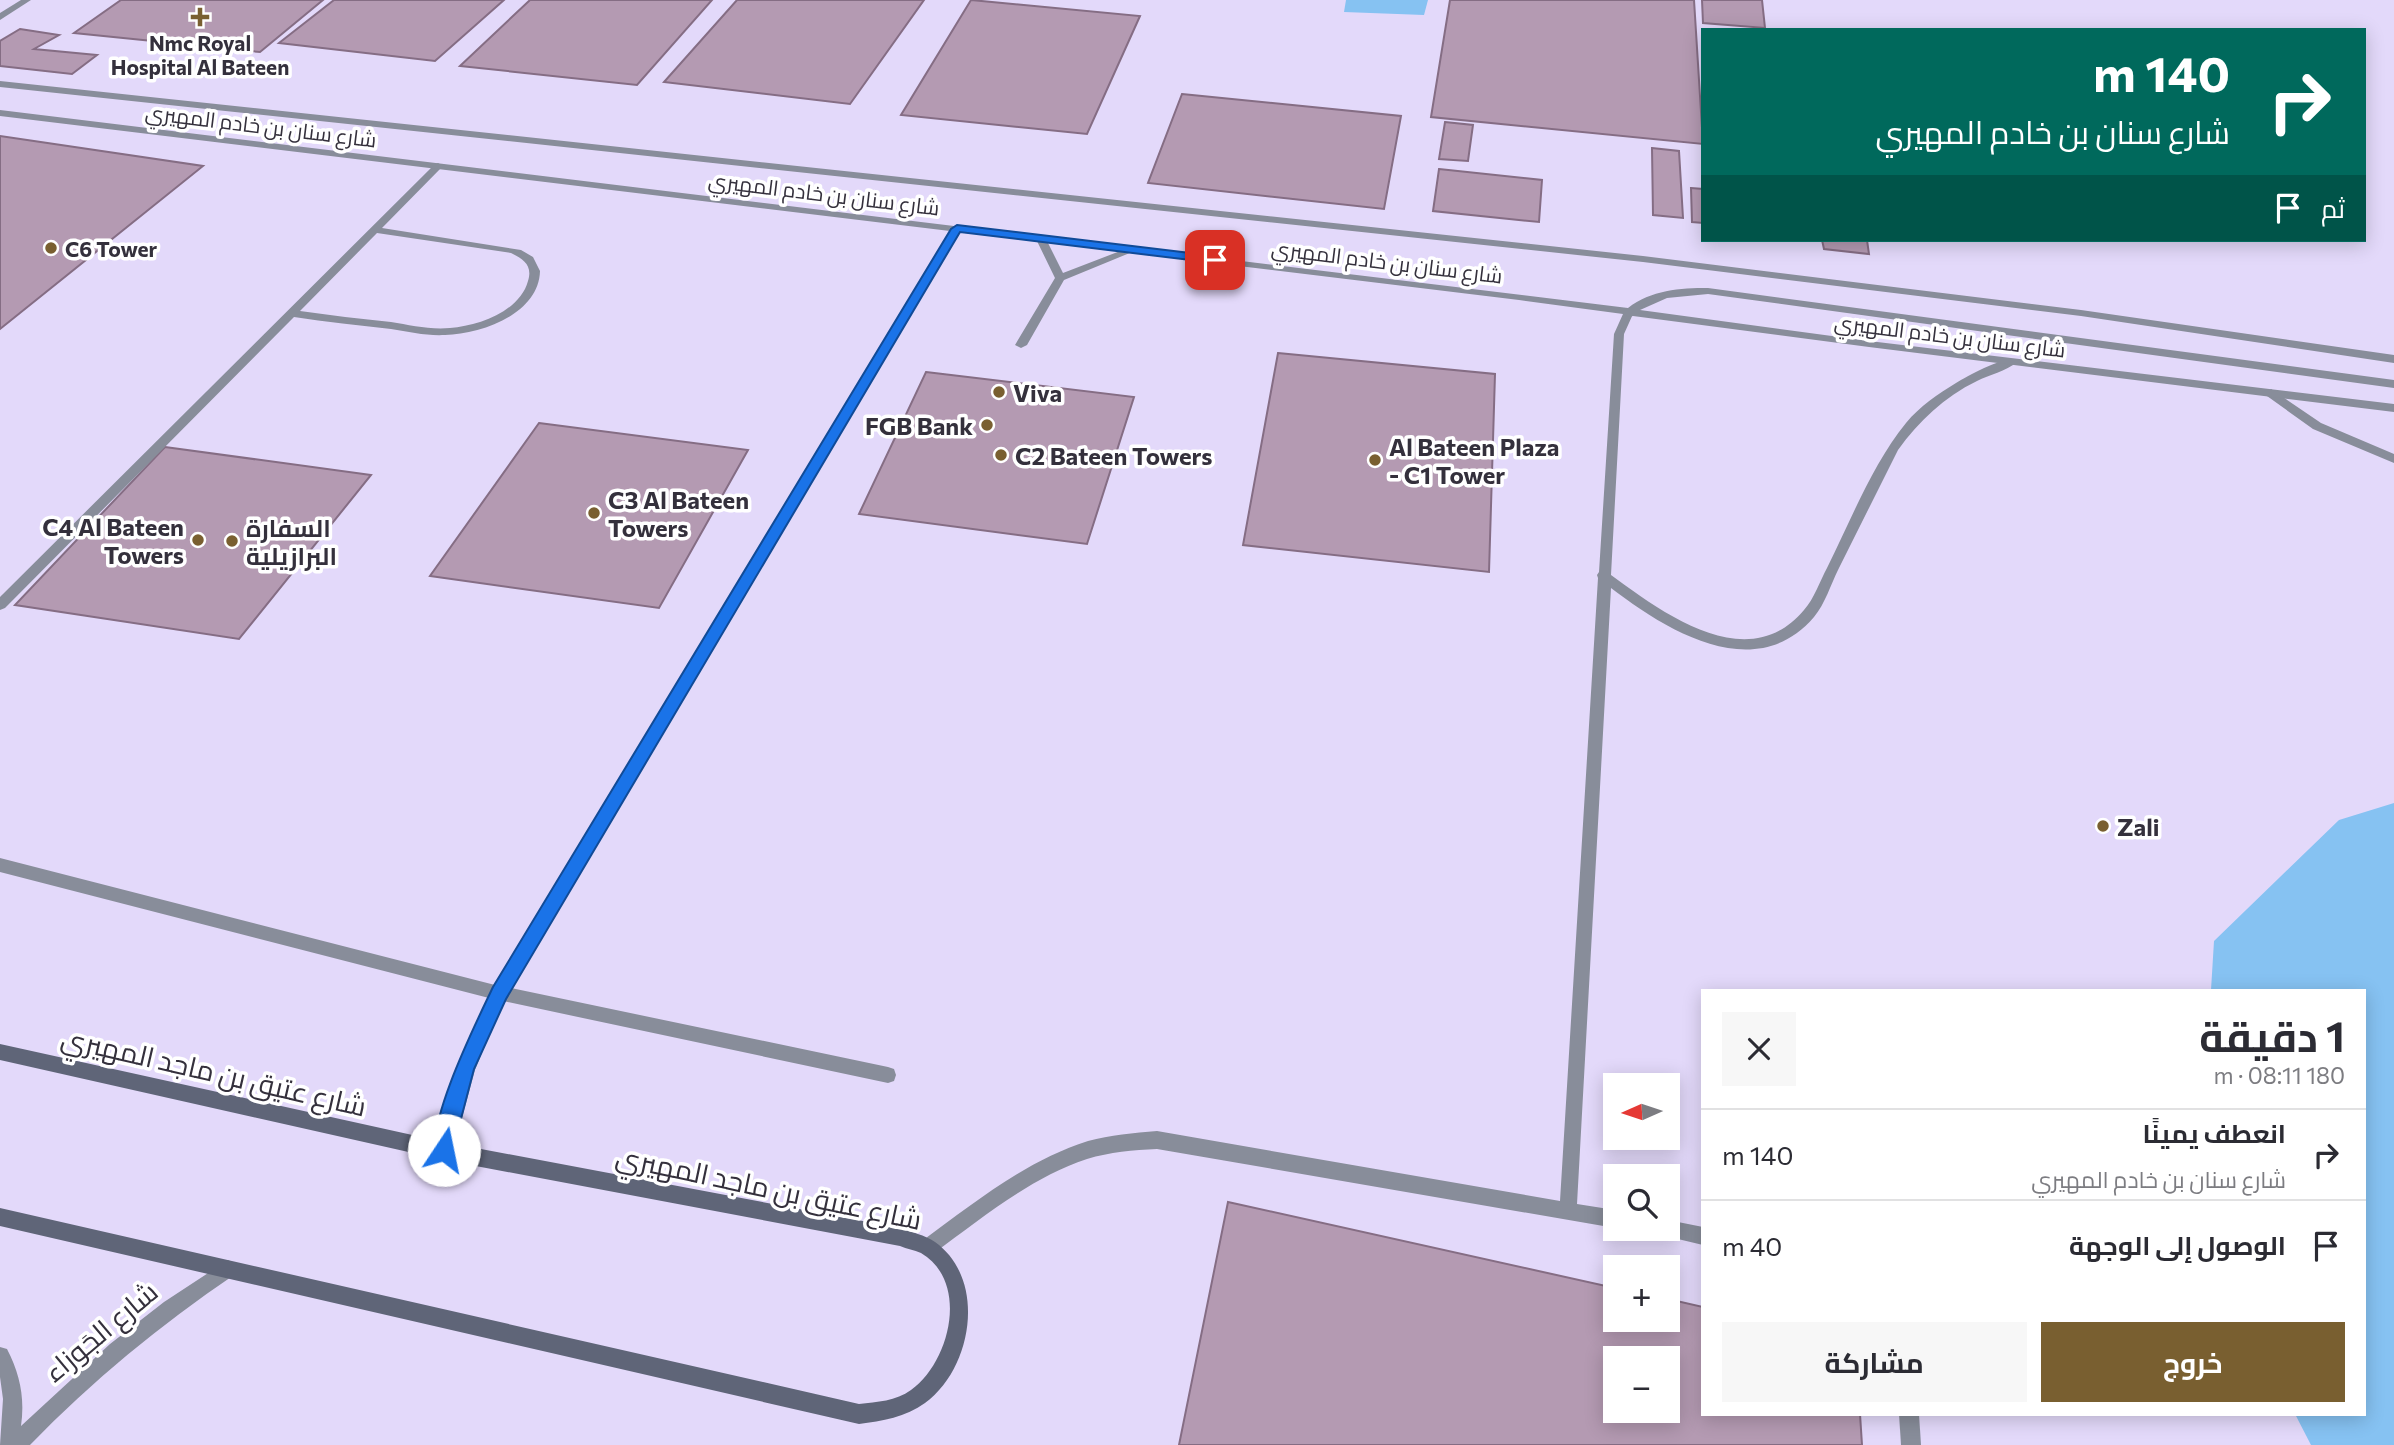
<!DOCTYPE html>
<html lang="ar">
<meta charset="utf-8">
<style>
body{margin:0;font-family:Commissioner,Cairo,sans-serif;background:#f7f7f7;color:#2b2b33;direction:rtl;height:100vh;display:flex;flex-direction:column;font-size:26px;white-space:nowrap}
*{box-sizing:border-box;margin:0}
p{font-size:23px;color:#7c7c81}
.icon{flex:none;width:38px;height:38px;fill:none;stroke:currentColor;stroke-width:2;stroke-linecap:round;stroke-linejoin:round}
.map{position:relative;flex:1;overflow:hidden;direction:ltr}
.details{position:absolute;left:1701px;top:989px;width:665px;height:427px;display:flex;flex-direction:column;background:#fff;border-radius:0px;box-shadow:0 4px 18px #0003;direction:rtl}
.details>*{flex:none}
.guide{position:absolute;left:1701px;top:28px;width:665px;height:214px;border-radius:0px;box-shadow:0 4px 18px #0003;direction:rtl;background:#00695c;color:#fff;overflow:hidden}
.needle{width:46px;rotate:267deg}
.controls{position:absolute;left:1603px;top:1073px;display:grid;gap:14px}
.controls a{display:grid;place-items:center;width:77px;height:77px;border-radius:0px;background:#fff;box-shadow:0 4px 18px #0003;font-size:35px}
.pin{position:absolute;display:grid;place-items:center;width:60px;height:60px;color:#fff;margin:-30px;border-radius:14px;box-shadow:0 4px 10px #0006}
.me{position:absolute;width:77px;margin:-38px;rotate:11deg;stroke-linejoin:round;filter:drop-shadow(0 0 5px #0008)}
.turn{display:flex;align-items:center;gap:24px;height:147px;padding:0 21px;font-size:32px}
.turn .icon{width:91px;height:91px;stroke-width:2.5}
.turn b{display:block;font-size:49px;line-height:60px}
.then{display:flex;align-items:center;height:66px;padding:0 21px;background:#0003;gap:14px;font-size:26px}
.round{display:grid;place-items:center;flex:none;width:74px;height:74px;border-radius:0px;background:#f7f7f7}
.headline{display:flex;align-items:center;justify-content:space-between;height:119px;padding:0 21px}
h1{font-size:42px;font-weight:700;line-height:52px}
.button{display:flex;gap:14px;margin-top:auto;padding:14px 21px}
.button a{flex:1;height:80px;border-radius:0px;background:#795f30;color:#fff;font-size:28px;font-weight:700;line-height:80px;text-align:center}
.button a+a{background:#f7f7f7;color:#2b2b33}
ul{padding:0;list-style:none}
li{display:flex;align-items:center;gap:21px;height:91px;padding:0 21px;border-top:2px solid #e1e1e2}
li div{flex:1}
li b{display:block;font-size:26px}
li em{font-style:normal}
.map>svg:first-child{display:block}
</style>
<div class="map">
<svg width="2394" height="1445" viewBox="0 0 2394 1445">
<rect width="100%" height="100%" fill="#e3d9fa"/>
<g fill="#86c2f2">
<polygon points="1346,0 1428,0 1424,15 1344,12"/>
<polygon points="2394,803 2394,1445 2311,1445 2295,1414 2364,1414 2364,990 2211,990 2214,941 2339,820"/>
</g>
<g fill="#b49ab2" stroke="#856d84" stroke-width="2" fill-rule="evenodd">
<polygon points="121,0 323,0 260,52 74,33"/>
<polygon points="334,0 504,0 435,61 279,43"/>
<polygon points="530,0 712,0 637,85 460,66"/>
<polygon points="737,0 924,0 850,104 664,82"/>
<polygon points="971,0 1140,16 1087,134 901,115"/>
<polygon points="1450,0 1694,0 1703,144 1431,117"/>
<polygon points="1702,0 1762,0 1765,28 1703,23"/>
<polygon points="20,29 59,35 34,49 97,55 72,74 0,66 0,41"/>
<polygon points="1182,94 1401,116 1384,209 1148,183"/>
<polygon points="1445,122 1473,125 1468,161 1439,159"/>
<polygon points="0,136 203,166 0,329"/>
<polygon points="1652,148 1679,151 1683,218 1653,215"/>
<polygon points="1439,169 1542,180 1539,222 1433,211"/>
<polygon points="1691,188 1703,189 1703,223 1692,222"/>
<polygon points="1822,240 1867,240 1869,254 1824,249"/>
<polygon points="1278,353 1495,374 1489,572 1243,545"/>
<polygon points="926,372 1134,397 1087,544 859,514"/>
<polygon points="539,423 748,450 659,608 430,576"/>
<polygon points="165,447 371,475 239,639 15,605"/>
<path d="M1228,1202L1615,1288V1320H1668V1299L1703,1307V1414H1860L1862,1445H1179ZM1615,1358H1668V1410H1615Z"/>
</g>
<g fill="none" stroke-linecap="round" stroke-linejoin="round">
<g fill="#888d9a" fill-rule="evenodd">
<polygon points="21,0 31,0 0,20 0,13"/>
<path d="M438,163L443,166L441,168L382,228L521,250L533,257L540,271C539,314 481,334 445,335C427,336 409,332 391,329C359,325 326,322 294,317L5,608L0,610V597L435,164ZM377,233L511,253C523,259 533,265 528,281C520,311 479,326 450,328C430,330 410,325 391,322C360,319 330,315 300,311Z"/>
<path d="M957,226L962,229L511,988L888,1067L894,1069L896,1075L894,1081L888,1083L503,1001L475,1070L453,1151L450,1157L444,1160L438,1157L435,1151C447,1098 465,1047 489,998L0,872V858L495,985L952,229Z"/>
<polygon points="1041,236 1046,239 1063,273 1128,248 1136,248 1137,250 1064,280 1027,345 1021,348 1015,345 1055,278 1036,239"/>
<path d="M1628,311L1633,314L1624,334L1611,575C1663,613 1748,677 1804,610C1814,599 1820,581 1827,568C1851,520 1872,465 1906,423C1920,406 1938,394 1956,383C1969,375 2001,358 2015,359L2017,362C2006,371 1989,375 1977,381C1944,397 1919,421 1898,450C1878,490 1858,530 1838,570C1831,584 1825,604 1814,617C1755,686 1666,630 1611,588L1577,1204L1615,1210V1228L1157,1149C1133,1150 1110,1152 1087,1159C1030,1178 982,1218 934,1253L928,1256L922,1253L919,1247L922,1241C974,1203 1025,1161 1088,1141C1110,1135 1134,1133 1157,1131L1560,1201L1598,578L1597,575L1599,572L1614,334L1623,314Z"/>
<polygon points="2271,389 2321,423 2394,454 2394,463 2313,429 2267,396 2265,393"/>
<polygon points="1668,1220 1703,1227 1703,1245 1657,1234 1654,1228 1668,1228"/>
<path d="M228,1260L234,1263L237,1269L234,1275C160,1325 92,1381 30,1445H0L3,1399L0,1377V1347L7,1349C20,1374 25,1398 21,1426L110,1344L164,1302Z"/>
<polygon points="1899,1414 1919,1414 1921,1445 1901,1445"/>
</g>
<g fill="#888d9a" fill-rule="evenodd">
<polygon points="0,81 1643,256 2081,310 2394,355 2394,363 2081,316 1643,262 0,87"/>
<path d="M0,110L1628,308C1651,290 1680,288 1708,288L2394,380V388L1708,294L1667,298L1640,310L1869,341L2394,404V412L1869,347L1633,316L1628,317L1623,314L1519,300L0,116Z"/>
</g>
<path fill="#5f6578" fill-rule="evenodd" d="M0,1044L444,1142L900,1228C911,1232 925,1235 935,1242C987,1279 973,1368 925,1403C906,1417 882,1421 859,1424L0,1226V1208L859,1404C877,1402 896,1401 911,1390C950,1362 970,1282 921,1253C914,1250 907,1249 900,1246L444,1160L0,1060Z"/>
</g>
<path fill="#1a73e8" stroke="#114b97" stroke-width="2" d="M957,225L1215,256L1221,260L1215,263L960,232L506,999L474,1069L451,1157L444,1160L437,1157C424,1126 478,1019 493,987L951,229Z"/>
<g fill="#795f30" stroke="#fff" stroke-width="2.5">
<path d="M196.5 6.5h7v7h7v7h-7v7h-7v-7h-7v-7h7z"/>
<circle cx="51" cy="248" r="7"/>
<circle cx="999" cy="392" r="7"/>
<circle cx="987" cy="425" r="7"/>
<circle cx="1001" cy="455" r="7"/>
<circle cx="1375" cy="460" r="7"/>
<circle cx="594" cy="513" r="7"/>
<circle cx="198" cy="540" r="7"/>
<circle cx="232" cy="541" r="7"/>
<circle cx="2103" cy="826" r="7"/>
</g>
<g text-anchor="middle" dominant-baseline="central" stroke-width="7" stroke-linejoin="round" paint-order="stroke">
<g font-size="21" font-weight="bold" fill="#34303c" stroke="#fff">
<text x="200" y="42">Nmc Royal<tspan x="200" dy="24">Hospital Al Bateen</tspan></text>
<text x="65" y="248" text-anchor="start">C6 Tower</text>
</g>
<g font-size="21" fill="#34303c" stroke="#fff">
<text transform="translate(261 125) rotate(7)">شارع سنان بن خادم المهيري</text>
<text transform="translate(824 193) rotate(7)">شارع سنان بن خادم المهيري</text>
<text transform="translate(1387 261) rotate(7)">شارع سنان بن خادم المهيري</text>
<text transform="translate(1950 335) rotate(7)">شارع سنان بن خادم المهيري</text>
</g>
<g font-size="24" font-weight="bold" fill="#34303c" stroke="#fff" text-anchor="start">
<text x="1013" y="392">Viva</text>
<text x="973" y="425" text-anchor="end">FGB Bank</text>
<text x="1389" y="446">Al Bateen Plaza<tspan x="1389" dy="28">- C1 Tower</tspan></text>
<text x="1015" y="455">C2 Bateen Towers</text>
<text x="608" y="499">C3 Al Bateen<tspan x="608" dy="28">Towers</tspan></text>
<text x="184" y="526" text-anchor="end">C4 Al Bateen<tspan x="184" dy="28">Towers</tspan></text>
<text x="246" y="527">السفارة<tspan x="246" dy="28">البرازيلية</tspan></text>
<text x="2117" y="826">Zali</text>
</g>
<g font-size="28" fill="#34303c" stroke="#fff">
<text transform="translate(214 1071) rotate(13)">شارع عتيق بن ماجد المهيري</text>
<text transform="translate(769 1187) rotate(12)">شارع عتيق بن ماجد المهيري</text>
<text transform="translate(100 1331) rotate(-40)">شارع الجَوزاء</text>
</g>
</g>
</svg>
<div class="controls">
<a><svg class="needle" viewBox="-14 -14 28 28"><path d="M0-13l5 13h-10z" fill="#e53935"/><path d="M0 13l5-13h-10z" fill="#7c7c81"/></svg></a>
<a><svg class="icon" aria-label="search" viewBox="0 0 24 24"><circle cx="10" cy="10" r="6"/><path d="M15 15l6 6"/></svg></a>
<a>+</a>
<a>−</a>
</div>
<div class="pin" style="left:1215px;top:260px;background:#d93025"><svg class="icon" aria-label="arrive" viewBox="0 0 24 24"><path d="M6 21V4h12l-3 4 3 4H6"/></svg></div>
<svg class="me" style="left:444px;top:1150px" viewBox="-20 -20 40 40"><circle r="19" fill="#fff"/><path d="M0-13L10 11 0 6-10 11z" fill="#1a73e8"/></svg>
<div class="guide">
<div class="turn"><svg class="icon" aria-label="right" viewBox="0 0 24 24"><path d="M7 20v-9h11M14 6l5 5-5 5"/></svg><div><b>140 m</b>شارع سنان بن خادم المهيري</div></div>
<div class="then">ثم<svg class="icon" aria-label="arrive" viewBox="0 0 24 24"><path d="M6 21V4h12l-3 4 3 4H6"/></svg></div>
</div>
<section class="details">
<div class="headline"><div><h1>1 دقيقة</h1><p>180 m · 08:11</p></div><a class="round"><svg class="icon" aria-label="close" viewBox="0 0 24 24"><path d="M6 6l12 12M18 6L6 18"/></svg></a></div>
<ul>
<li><svg class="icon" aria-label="right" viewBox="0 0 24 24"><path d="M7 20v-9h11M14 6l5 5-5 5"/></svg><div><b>انعطف يمينًا</b><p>شارع سنان بن خادم المهيري</p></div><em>140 m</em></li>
<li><svg class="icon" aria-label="arrive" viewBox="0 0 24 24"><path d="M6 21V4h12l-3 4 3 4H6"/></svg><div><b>الوصول إلى الوجهة</b></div><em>40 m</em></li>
</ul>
<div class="button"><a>خروج</a><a>مشاركة</a></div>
</section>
</div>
